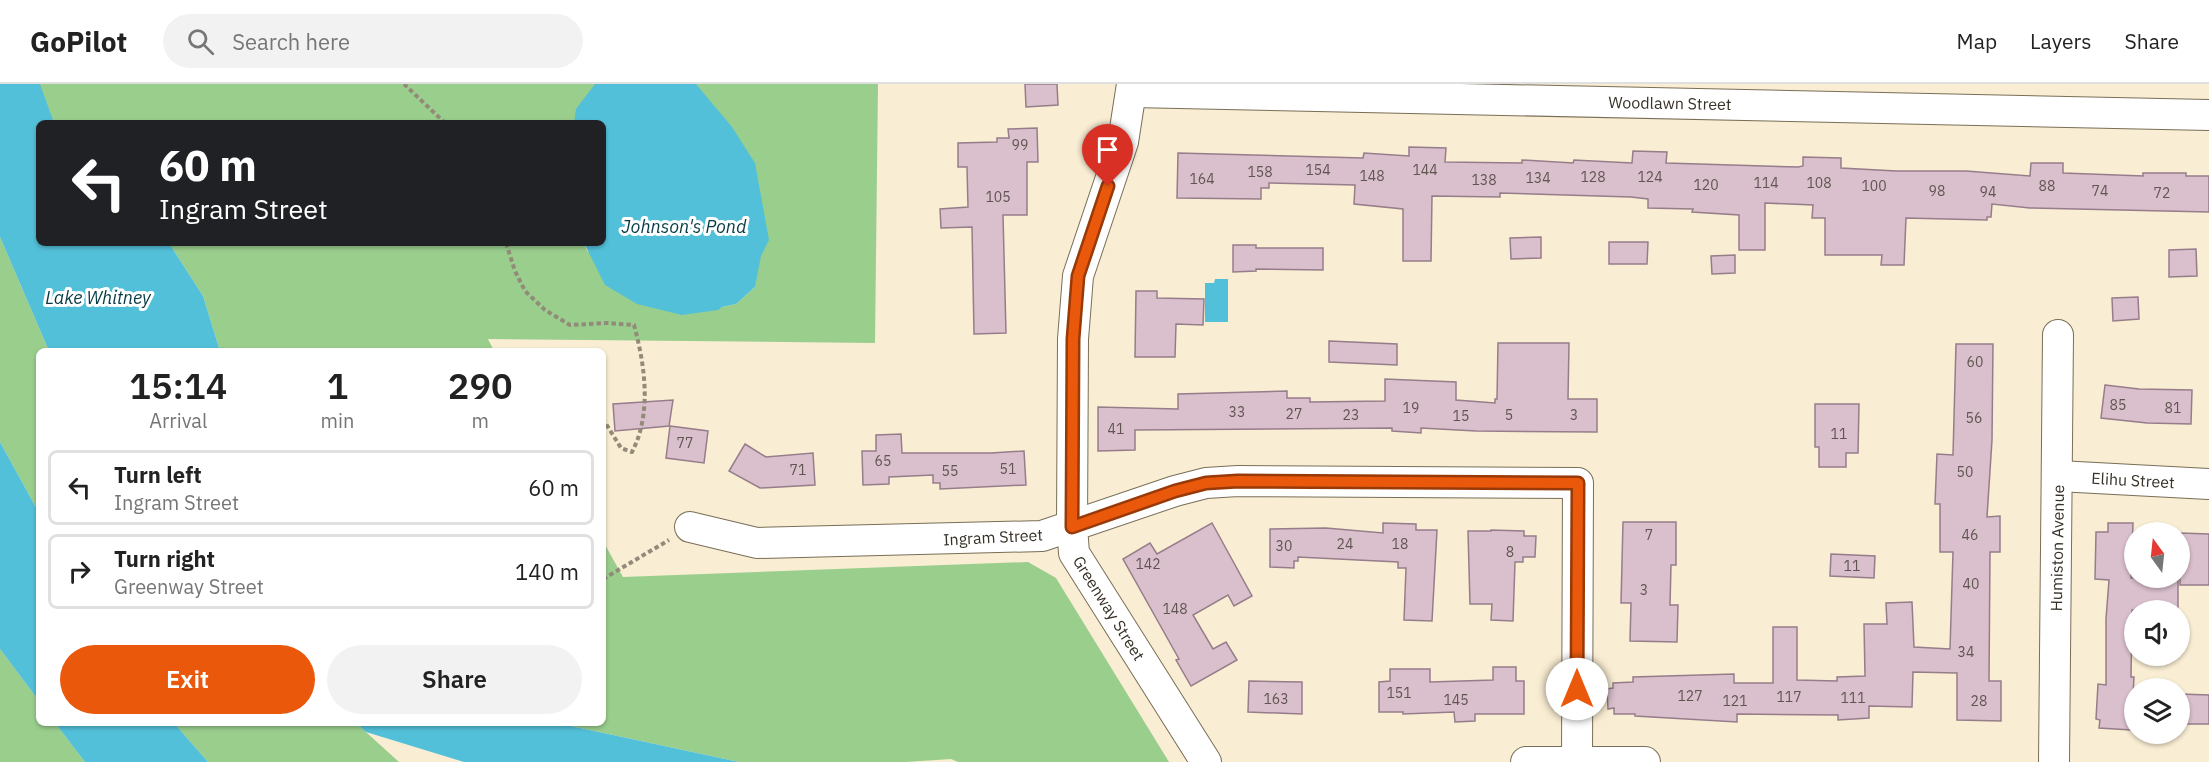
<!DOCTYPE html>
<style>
body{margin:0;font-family:"IBM Plex Sans",sans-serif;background:#f2f2f2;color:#222;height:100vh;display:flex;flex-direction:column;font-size:22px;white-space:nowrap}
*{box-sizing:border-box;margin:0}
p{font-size:20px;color:#767676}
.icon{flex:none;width:33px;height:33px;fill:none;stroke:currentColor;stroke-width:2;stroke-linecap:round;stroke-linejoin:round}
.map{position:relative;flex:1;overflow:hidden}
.panel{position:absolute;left:36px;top:264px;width:570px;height:378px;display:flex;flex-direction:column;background:#fff;border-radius:9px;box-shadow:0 2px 4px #0004}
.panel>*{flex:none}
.banner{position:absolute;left:36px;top:36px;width:570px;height:126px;border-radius:9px;box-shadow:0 2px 4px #0004;background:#202124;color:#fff;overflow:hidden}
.needle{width:39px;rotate:345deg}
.fabs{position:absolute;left:2124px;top:438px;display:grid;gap:12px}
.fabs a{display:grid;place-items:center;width:66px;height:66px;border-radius:50%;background:#fff;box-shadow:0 2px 4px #0004;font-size:30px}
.pin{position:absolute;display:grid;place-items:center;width:51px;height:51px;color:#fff;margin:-62px -26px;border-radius:50% 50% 50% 0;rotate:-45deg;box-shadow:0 0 6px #0007}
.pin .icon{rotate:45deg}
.me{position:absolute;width:66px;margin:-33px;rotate:0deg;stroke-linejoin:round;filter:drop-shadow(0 0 4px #0008)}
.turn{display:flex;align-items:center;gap:21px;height:126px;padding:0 24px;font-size:27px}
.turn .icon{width:78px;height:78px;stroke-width:2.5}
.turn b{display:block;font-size:42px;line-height:51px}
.eta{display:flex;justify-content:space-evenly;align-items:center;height:102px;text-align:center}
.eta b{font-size:36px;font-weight:600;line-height:42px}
.cta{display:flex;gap:12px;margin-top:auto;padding:12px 24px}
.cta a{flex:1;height:69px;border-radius:36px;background:#ea580c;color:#fff;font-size:24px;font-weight:600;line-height:69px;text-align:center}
.cta a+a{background:#f2f2f2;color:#222}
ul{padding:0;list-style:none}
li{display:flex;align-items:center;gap:18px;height:75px;margin:0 12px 9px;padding:0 12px;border:3px solid #e0e0e0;border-radius:9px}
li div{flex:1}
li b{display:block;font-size:22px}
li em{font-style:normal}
header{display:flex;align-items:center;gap:36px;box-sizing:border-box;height:84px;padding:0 30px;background:#fff;border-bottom:2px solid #e0e0e0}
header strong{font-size:28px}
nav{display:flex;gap:33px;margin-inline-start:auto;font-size:21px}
.search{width:420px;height:54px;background:#f2f2f2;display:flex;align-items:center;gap:15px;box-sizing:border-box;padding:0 21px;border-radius:33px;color:#767676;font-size:22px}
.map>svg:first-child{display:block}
</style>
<header>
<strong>GoPilot</strong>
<div class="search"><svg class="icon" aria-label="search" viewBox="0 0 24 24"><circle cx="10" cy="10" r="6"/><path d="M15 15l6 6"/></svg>Search here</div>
<nav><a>Map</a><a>Layers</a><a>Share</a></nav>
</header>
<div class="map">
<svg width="2209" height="678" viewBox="0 0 2209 678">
<rect width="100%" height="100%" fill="#f9edd3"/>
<g fill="#9ace8d">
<polygon points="38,0 600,0 575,39 53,39"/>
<polygon points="665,0 878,0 875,259 488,255 494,267 220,267 203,212 169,159 584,159 587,167 713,225 736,220 755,203"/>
<polygon points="0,153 49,267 39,267 39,429 0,358"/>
<polygon points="603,457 623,493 1028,478 1056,494 1169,678 958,678 951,675 906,678 739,678 557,639 603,639"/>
<polygon points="0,565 39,617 39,639 55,639 85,678 0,678"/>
<polygon points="174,639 356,639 399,678 208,678"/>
</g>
<g fill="#53c0d9">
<polygon points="0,0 40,0 54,39 39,39 39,159 169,159 203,212 220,267 49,267 0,153"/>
<polygon points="595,0 696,0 732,43 755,79 769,156 761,172 755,203 736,220 722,223 718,226 682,231 637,220 605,201 584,159 603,159 603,39 574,39 576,25"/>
<polygon points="1215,195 1228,195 1228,238 1205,238 1205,199 1214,199"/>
<polygon points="0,358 39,429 39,617 0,565"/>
<polygon points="55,639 174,639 208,678 85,678"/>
<polygon points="356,639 557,639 739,678 464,678 366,648"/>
</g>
<g fill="#dabfcd" stroke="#967d8a" stroke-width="1.5">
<polygon points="1025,0 1057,0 1058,21 1026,23"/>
<polygon points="1037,44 1038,78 1027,78 1027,131 1003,131 1006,249 974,250 972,143 941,144 940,125 968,123 967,83 958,83 958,59 997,58 997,54 1009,54 1008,45"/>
<polygon points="1409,63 1446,64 1445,78 1522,79 1522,76 1573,79 1574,76 1632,79 1633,67 1667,68 1666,79 1798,83 1803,82 1803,73 1841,74 1841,84 1896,87 1966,87 2030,92 2031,79 2063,79 2063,89 2143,92 2143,89 2186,89 2186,92 2209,92 2209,128 2030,124 1992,120 1991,133 1987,133 1987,136 1906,134 1904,181 1881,181 1882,171 1825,171 1825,134 1812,134 1813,121 1765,119 1765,166 1739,166 1739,131 1692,128 1693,125 1648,124 1648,115 1631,113 1500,109 1500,113 1432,112 1431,177 1403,177 1403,125 1354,120 1355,101 1269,99 1269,104 1261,104 1261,115 1177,114 1178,69 1363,74 1364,69 1409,72"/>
<polygon points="1541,153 1541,174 1511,175 1510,154"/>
<polygon points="1609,158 1648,158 1647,180 1609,180"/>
<polygon points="1233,161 1256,161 1256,164 1323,164 1323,186 1256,185 1256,187 1233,188"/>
<polygon points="2196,165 2197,192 2169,193 2169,166"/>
<polygon points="1735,171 1735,189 1712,190 1711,172"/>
<polygon points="1136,207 1157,207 1157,214 1204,215 1203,241 1176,240 1175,273 1135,273"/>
<polygon points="2138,213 2139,235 2113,237 2112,214"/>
<polygon points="1329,257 1397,260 1397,281 1329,278"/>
<polygon points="1498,259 1569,259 1568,315 1597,315 1597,348 1476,347 1421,344 1421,349 1392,347 1392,344 1135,346 1135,366 1098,367 1098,323 1178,325 1178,310 1287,307 1287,314 1310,314 1310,318 1385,317 1385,295 1456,298 1456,316 1495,319 1495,315 1497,315"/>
<polygon points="1956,260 1993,260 1992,356 1987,433 2000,432 2000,468 1990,468 1989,597 2001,597 2001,637 1957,636 1957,589 1913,588 1912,623 1869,622 1869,634 1838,636 1838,631 1737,630 1737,638 1635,632 1635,630 1614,630 1614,624 1608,625 1607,605 1613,604 1613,599 1633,598 1633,593 1734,590 1734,599 1773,599 1773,543 1797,543 1797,596 1837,597 1837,593 1865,592 1864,540 1887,540 1886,519 1912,518 1914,563 1950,565 1953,468 1940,468 1940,420 1935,420 1937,370 1953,371"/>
<polygon points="2105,301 2139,305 2192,306 2191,340 2147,339 2101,334"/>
<polygon points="673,316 669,342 615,347 613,320"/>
<polygon points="1815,320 1859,320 1858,369 1846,369 1846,383 1819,383 1819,363 1815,363"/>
<polygon points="670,342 708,347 704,379 666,374"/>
<polygon points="901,350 902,369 991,369 1024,367 1026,401 940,405 940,399 933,399 933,391 889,393 889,400 863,401 862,367 876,367 876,351"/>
<polygon points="745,360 766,373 813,369 815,401 760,404 729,387"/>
<polygon points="1623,438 1676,438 1676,481 1671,481 1670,521 1678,521 1677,558 1630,557 1631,519 1621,519"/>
<polygon points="1212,439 1252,512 1234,522 1228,511 1193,531 1213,565 1226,558 1237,576 1191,602 1176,576 1179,575 1123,475 1150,459 1157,470"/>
<polygon points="1383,439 1416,440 1416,446 1437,446 1432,537 1404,536 1406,484 1398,484 1398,478 1298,473 1298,477 1294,477 1294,484 1270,483 1270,445 1326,444 1383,449"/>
<polygon points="2108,439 2133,439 2131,494 2178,494 2178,526 2132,526 2131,593 2134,593 2131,646 2099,644 2100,636 2096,635 2098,600 2106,601 2106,535 2109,496 2095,495 2096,448 2108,448"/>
<polygon points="1491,446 1524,447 1524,452 1536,452 1535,473 1523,473 1523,478 1515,478 1513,537 1491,536 1492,520 1470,520 1468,447 1491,447"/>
<polygon points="2180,449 2209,450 2209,501 2180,501"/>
<polygon points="1831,470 1875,472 1874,494 1830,492"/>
<polygon points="1493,583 1516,583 1516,597 1524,597 1524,630 1475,630 1475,637 1455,638 1454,628 1403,630 1403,628 1379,628 1379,598 1390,597 1390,585 1430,585 1430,598 1493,596"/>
<polygon points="1249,597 1302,598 1302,630 1248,628"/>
<polygon points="2180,610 2209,611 2209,640 2180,640"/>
</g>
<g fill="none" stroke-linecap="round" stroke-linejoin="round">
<defs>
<g id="street">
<polyline points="1132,0 1123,58 1078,192 1073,255 1072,443 1074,469 1206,678"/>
<polyline points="1132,8 2209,31"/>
<polyline points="2058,392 2209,400"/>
<polyline points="690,443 757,459 1042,452 1175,407 1206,399 1238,397 1578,399 1577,677"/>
<polyline points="1526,678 1645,678"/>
<polyline points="2054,678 2058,251"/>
</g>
</defs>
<use href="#street" stroke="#796e57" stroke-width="32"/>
<g stroke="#938b79" stroke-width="4" stroke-dasharray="4.5 3" stroke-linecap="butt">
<polyline points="404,0 445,39"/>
<path d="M506,159L515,187L525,207L545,226L570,241L607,239L634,241C645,281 652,330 632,368L621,364L603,335"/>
<polyline points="603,495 669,456"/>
</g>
<use href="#street" stroke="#fff" stroke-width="30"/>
</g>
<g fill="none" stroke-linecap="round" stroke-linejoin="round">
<defs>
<polyline id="route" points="1108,102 1078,192 1073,255 1072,443 1175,407 1206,399 1238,397 1578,399 1577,605"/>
</defs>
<use href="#route" stroke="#983908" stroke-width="15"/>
<use href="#route" stroke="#ea580c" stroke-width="10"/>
</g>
<g text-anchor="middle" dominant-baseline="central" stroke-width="6" stroke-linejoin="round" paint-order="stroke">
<g font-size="14" fill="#605551">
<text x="1020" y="61">99</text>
<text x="1318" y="86">154</text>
<text x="1425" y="86">144</text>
<text x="1260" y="88">158</text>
<text x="1372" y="92">148</text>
<text x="1593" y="93">128</text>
<text x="1650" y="93">124</text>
<text x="1538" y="94">134</text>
<text x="1202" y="95">164</text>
<text x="1484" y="96">138</text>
<text x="1766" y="99">114</text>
<text x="1819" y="99">108</text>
<text x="1706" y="101">120</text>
<text x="1874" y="102">100</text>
<text x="2047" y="102">88</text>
<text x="1937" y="107">98</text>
<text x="2100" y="107">74</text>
<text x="1988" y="108">94</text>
<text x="2162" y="109">72</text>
<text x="998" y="113">105</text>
<text x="1975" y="278">60</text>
<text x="2118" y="321">85</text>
<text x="1411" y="324">19</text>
<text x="2173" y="324">81</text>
<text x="1237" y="328">33</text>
<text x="1294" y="330">27</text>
<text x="1351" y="331">23</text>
<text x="1509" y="331">5</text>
<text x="1574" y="331">3</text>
<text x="1461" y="332">15</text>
<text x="1974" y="334">56</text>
<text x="1116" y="345">41</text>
<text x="1839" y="350">11</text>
<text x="685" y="359">77</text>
<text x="883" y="377">65</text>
<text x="1008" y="385">51</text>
<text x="798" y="386">71</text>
<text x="950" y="387">55</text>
<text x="1965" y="388">50</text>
<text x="1649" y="451">7</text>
<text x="1970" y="451">46</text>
<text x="1345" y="460">24</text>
<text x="1400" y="460">18</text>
<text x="1284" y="462">30</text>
<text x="1510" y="468">8</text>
<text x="1148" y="480">142</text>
<text x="1852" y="482">11</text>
<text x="1971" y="500">40</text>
<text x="1644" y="506">3</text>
<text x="1175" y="525">148</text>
<text x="1966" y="568">34</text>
<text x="1399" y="609">151</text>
<text x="1690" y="612">127</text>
<text x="1789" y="613">117</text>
<text x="1853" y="614">111</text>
<text x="1276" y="615">163</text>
<text x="1456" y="616">145</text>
<text x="1735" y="617">121</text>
<text x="1979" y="617">28</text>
</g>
<g font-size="16" fill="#373228" stroke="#fff">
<text transform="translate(1670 19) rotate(1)">Woodlawn Street</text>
<text transform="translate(2133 396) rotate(3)">Elihu Street</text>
<text transform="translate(993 453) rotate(-3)">Ingram Street</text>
<text transform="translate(2057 464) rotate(-89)">Humiston Avenue</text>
<text transform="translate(1109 524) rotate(58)">Greenway Street</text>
</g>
<g font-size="18" font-style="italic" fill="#063b45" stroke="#fff">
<text x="684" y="142">Johnson's Pond</text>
<text x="98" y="213">Lake Whitney</text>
</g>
</g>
</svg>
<div class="fabs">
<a><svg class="needle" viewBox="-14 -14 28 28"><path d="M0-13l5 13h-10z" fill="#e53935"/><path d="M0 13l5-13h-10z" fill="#767676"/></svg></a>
<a><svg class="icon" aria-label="sound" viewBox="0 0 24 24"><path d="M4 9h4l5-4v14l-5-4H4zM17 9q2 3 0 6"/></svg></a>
<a><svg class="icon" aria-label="layers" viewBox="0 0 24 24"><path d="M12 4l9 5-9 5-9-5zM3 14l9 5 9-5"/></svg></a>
</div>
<div class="pin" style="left:1108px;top:102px;background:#d93025"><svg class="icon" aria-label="arrive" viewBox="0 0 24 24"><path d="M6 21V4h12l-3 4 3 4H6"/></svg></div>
<svg class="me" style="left:1577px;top:605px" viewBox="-20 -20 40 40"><circle r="19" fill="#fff"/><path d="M0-13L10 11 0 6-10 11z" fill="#ea580c"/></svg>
<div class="banner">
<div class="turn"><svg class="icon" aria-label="left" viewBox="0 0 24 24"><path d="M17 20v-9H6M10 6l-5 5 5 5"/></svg><div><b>60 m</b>Ingram Street</div></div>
</div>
<section class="panel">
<div class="eta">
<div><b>15:14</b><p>Arrival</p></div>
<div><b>1</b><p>min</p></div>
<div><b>290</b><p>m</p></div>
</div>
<ul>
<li><svg class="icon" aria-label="left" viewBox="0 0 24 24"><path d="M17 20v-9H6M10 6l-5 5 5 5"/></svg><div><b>Turn left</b><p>Ingram Street</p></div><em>60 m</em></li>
<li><svg class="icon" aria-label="right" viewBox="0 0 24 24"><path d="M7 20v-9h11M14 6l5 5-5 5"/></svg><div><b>Turn right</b><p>Greenway Street</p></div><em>140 m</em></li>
</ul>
<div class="cta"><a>Exit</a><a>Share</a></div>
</section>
</div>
